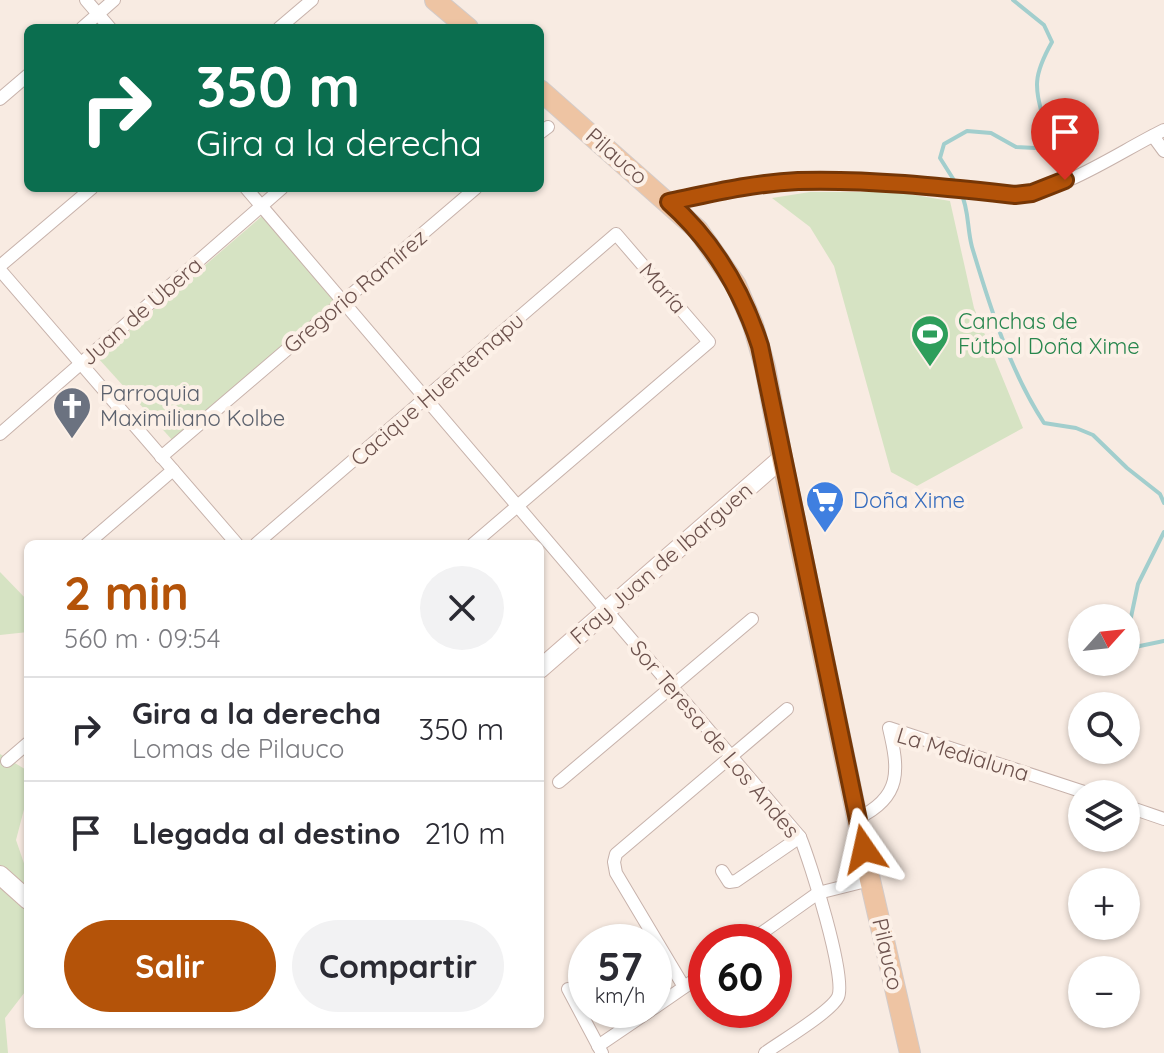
<!DOCTYPE html>
<html lang="es">
<meta charset="utf-8">
<style>
body{margin:0;font-family:Quicksand,sans-serif;background:#f2f2f3;color:#2b2b33;height:100vh;display:flex;flex-direction:column;font-size:30px;white-space:nowrap}
*{box-sizing:border-box;margin:0}
p{font-size:26px;color:#7c7c81}
.icon{flex:none;width:44px;height:44px;fill:none;stroke:currentColor;stroke-width:2;stroke-linecap:round;stroke-linejoin:round}
.map{position:relative;flex:1;overflow:hidden}
.side{position:absolute;left:24px;top:540px;width:520px;height:488px;display:flex;flex-direction:column;background:#fff;border-radius:12px;box-shadow:0 2px 6px #0004}
.side>*{flex:none}
.top-card{position:absolute;left:24px;top:24px;width:520px;height:168px;border-radius:12px;box-shadow:0 2px 6px #0004;background:#0b6e4f;color:#fff;overflow:hidden}
.needle{width:52px;rotate:63deg}
.tools{position:absolute;left:1068px;top:604px;display:grid;gap:16px}
.tools a{display:grid;place-items:center;width:72px;height:72px;border-radius:50%;background:#fff;box-shadow:0 2px 6px #0004;font-size:40px}
.speed{position:absolute;left:568px;top:924px;display:flex;gap:16px;font-size:40px;font-weight:700;text-align:center}
.speed>*{display:grid;place-content:center;width:104px;height:104px;border-radius:50%;background:#fff;box-shadow:0 2px 6px #0004;line-height:1}
.speed small{font-size:20px;font-weight:400}
.speed .limit{border:12px solid #d22;background:#fff;color:#111}
.pin{position:absolute;display:grid;place-items:center;width:68px;height:68px;color:#fff;margin:-82px -34px;border-radius:50% 50% 50% 0;rotate:-45deg;box-shadow:0 0 8px #0007}
.pin .icon{rotate:45deg}
.me{position:absolute;width:88px;margin:-44px;rotate:349deg;stroke-linejoin:round;filter:drop-shadow(0 0 6px #0008)}
.turn{display:flex;align-items:center;gap:28px;height:168px;padding:0 40px;font-size:36px}
.turn .icon{width:104px;height:104px;stroke-width:2.5}
.turn b{display:block;font-size:56px;line-height:68px}
.round{display:grid;place-items:center;flex:none;width:84px;height:84px;border-radius:42px;background:#f2f2f3}
.summary{display:flex;align-items:center;justify-content:space-between;height:136px;padding:0 40px}
h1{font-size:48px;font-weight:700;line-height:60px;color:#b45309}
.action{display:flex;gap:16px;margin-top:auto;padding:16px 40px}
.action a{flex:1;height:92px;border-radius:48px;background:#b45309;color:#fff;font-size:32px;font-weight:700;line-height:92px;text-align:center}
.action a+a{background:#f2f2f3;color:#2b2b33}
ul{padding:0;list-style:none}
li{display:flex;align-items:center;gap:24px;height:104px;padding:0 40px;border-top:2px solid #e1e1e2}
li div{flex:1}
li b{display:block;font-size:30px}
li em{font-style:normal}
.map>svg:first-child{display:block}
</style>
<div class="map">
<svg width="1164" height="1053" viewBox="0 0 1164 1053">
<rect width="100%" height="100%" fill="#f8ebe2"/>
<g fill="#d6e3c3">
<polygon points="810,192 897,192 950,201 974,308 1023,428 917,486 891,472 834,266 810,227 772,198"/>
<polygon points="262,216 337,301 174,442 98,358"/>
<polygon points="0,572 28,601 28,632 0,635"/>
<polygon points="0,754 28,771 28,794 16,840 28,875 28,988 5,1018 8,1053 0,1053"/>
</g>
<g fill="none" stroke-linecap="round" stroke-linejoin="round">
<g stroke="#a2cecd" stroke-width="4">
<path d="M957,185L940,158L944,144L967,131L991,133L1016,147L1035,148L1046,130C1036,89 1030,81 1052,42L1044,25L1013,0"/>
<path d="M961,193C969,209 967,229 972,247C990,307 1010,371 1044,423L1076,428L1093,435L1127,468L1160,494L1164,503"/>
<polyline points="1164,532 1138,584 1127,636 1135,647 1164,641"/>
</g>
<defs>
<g id="street">
<polyline points="86,0 110,28"/>
<polyline points="82,28 114,0"/>
<polyline points="279,28 312,0"/>
<polyline points="0,99 28,75"/>
<polyline points="540,133 548,127"/>
<polyline points="1153,136 1164,151"/>
<path d="M246,188L800,837C810,861 847,978 838,997C831,1012 780,1042 765,1053"/>
<path d="M669,202C712,193 754,183 798,181C871,179 942,186 1015,195C1067,190 1117,153 1164,130"/>
<polyline points="0,266 92,188"/>
<polyline points="0,270 237,544"/>
<polyline points="0,434 282,188"/>
<polyline points="161,457 476,188"/>
<polyline points="87,544 173,470"/>
<polyline points="256,544 616,234 709,342 473,544"/>
<polyline points="7,761 28,743"/>
<polyline points="559,782 752,619"/>
<polyline points="1126,806 1164,819"/>
<path d="M858,818C902,797 899,770 889,728L1090,794"/>
<polyline points="722,871 729,882 736,881 800,837"/>
<polyline points="749,942 818,893 870,880"/>
<polyline points="684,987 616,873 614,862 616,854 787,709"/>
<polyline points="568,989 602,1053"/>
<polyline points="654,1008 706,972"/>
<polyline points="598,1046 651,1010"/>
</g>
<g id="secondary">
<polyline points="540,669 782,458"/>
<polyline points="0,875 28,900"/>
</g>
<g id="primary">
<polyline points="435,0 468,28"/>
<polyline points="540,90 698,230 736,285 753,325 765,367 782,458 870,880 910,1053"/>
</g>
</defs>
<use href="#street" stroke="#c7b2ab" stroke-width="14"/>
<use href="#secondary" stroke="#ccb3ab" stroke-width="20"/>
<use href="#primary" stroke="#d3cbc9" stroke-width="22"/>
<use href="#street" stroke="#fff" stroke-width="12"/>
<use href="#secondary" stroke="#fff" stroke-width="18"/>
<use href="#primary" stroke="#eec4a3" stroke-width="20"/>
</g>
<g fill="none" stroke-linecap="round" stroke-linejoin="round">
<defs>
<path id="route" d="M864,849L760,346C742,290 714,242 669,202C712,193 754,183 798,181C871,179 942,187 1015,195L1032,193L1065,180"/>
</defs>
<use href="#route" stroke="#753606" stroke-width="20"/>
<use href="#route" stroke="#b45309" stroke-width="14"/>
</g>
<defs>
<symbol id="stadium-pin" viewBox="-11 -11 22 30"><path d="M0 17L-7.5 6A9.5 9.5 0 1 1 7.5 6Z" fill="#2e9e5b" stroke="#fcf0e7"/><path d="M0-5a6.5 5 0 1 0 0 10a6.5 5 0 1 0 0-10ZM-3.5-1.8h7v3.6h-7Z" fill="#fff"/></symbol>
<symbol id="church-pin" viewBox="-11 -11 22 30"><path d="M0 17L-7.5 6A9.5 9.5 0 1 1 7.5 6Z" fill="#6b7280" stroke="#fcf0e7"/><path d="M-1.2-6h2.4v3.5h3.3v2.4h-3.3V6h-2.4V-.1h-3.3v-2.4h3.3Z" fill="#fff"/></symbol>
<symbol id="supermarket-pin" viewBox="-11 -11 22 30"><path d="M0 17L-7.5 6A9.5 9.5 0 1 1 7.5 6Z" fill="#3f7fe0" stroke="#fcf0e7"/><path d="M-6-5.5h2.5l.6 2H6L4.5 2H-2.5L-4.4-4H-6ZM-1.5 3.2a1.3 1.3 0 1 0 .1 0ZM3 3.2a1.3 1.3 0 1 0 .1 0Z" fill="#fff"/></symbol>
</defs>
<g fill-rule="evenodd">
<use href="#stadium-pin" x="908" y="312" width="44" height="60"/>
<use href="#church-pin" x="50" y="384" width="44" height="60"/>
<use href="#supermarket-pin" x="803" y="478" width="44" height="60"/>
</g>
<g text-anchor="middle" dominant-baseline="central" stroke-width="8" stroke-linejoin="round" paint-order="stroke">
<g font-size="22" fill="#6c514c" stroke="#fcf0e7">
<text transform="translate(617 156) rotate(41)">Pilauco</text>
<text transform="translate(663 288) rotate(49)">María</text>
<text transform="translate(355 291) rotate(-40)">Gregorio Ramírez</text>
<text transform="translate(141 311) rotate(-41)">Juan de Ubera</text>
<text transform="translate(437 389) rotate(-41)">Cacique Huentemapu</text>
<text transform="translate(661 563) rotate(-41)">Fray Juan de Ibarguen</text>
<text transform="translate(715 739) rotate(50)">Sor Teresa de Los Andes</text>
<text transform="translate(963 754) rotate(17)">La Medialuna</text>
<text transform="translate(888 954) rotate(77)">Pilauco</text>
</g>
<g font-size="22" fill="#27864d" stroke="#fcf0e7" text-anchor="start">
<text x="958" y="321">Canchas de<tspan x="958" dy="25">Fútbol Doña Xime</tspan></text>
</g>
<g font-size="22" fill="#5b616d" stroke="#fcf0e7" text-anchor="start">
<text x="100" y="393">Parroquia<tspan x="100" dy="25">Maximiliano Kolbe</tspan></text>
</g>
<g font-size="22" fill="#366cbe" stroke="#fcf0e7" text-anchor="start">
<text x="853" y="500">Doña Xime</text>
</g>
</g>
</svg>
<div class="tools">
<a><svg class="needle" viewBox="-14 -14 28 28"><path d="M0-13l5 13h-10z" fill="#e53935"/><path d="M0 13l5-13h-10z" fill="#7c7c81"/></svg></a>
<a><svg class="icon" aria-label="search" viewBox="0 0 24 24"><circle cx="10" cy="10" r="6"/><path d="M15 15l6 6"/></svg></a>
<a><svg class="icon" aria-label="layers" viewBox="0 0 24 24"><path d="M12 4l9 5-9 5-9-5zM3 14l9 5 9-5"/></svg></a>
<a>+</a>
<a>−</a>
</div>
<div class="speed"><div>57<small>km/h</small></div><div class="limit">60</div></div>
<div class="pin" style="left:1065px;top:180px;background:#d93025"><svg class="icon" aria-label="arrive" viewBox="0 0 24 24"><path d="M6 21V4h12l-3 4 3 4H6"/></svg></div>
<svg class="me" style="left:864px;top:849px" viewBox="-20 -20 40 40"><path d="M0-17L14 15 0 8-14 15z" fill="#b45309" stroke="#fff" stroke-width="4"/></svg>
<div class="top-card">
<div class="turn"><svg class="icon" aria-label="right" viewBox="0 0 24 24"><path d="M7 20v-9h11M14 6l5 5-5 5"/></svg><div><b>350 m</b>Gira a la derecha</div></div>
</div>
<section class="side">
<div class="summary"><div><h1>2 min</h1><p>560 m · 09:54</p></div><a class="round"><svg class="icon" aria-label="close" viewBox="0 0 24 24"><path d="M6 6l12 12M18 6L6 18"/></svg></a></div>
<ul>
<li><svg class="icon" aria-label="right" viewBox="0 0 24 24"><path d="M7 20v-9h11M14 6l5 5-5 5"/></svg><div><b>Gira a la derecha</b><p>Lomas de Pilauco</p></div><em>350 m</em></li>
<li><svg class="icon" aria-label="arrive" viewBox="0 0 24 24"><path d="M6 21V4h12l-3 4 3 4H6"/></svg><div><b>Llegada al destino</b></div><em>210 m</em></li>
</ul>
<div class="action"><a>Salir</a><a>Compartir</a></div>
</section>
</div>
